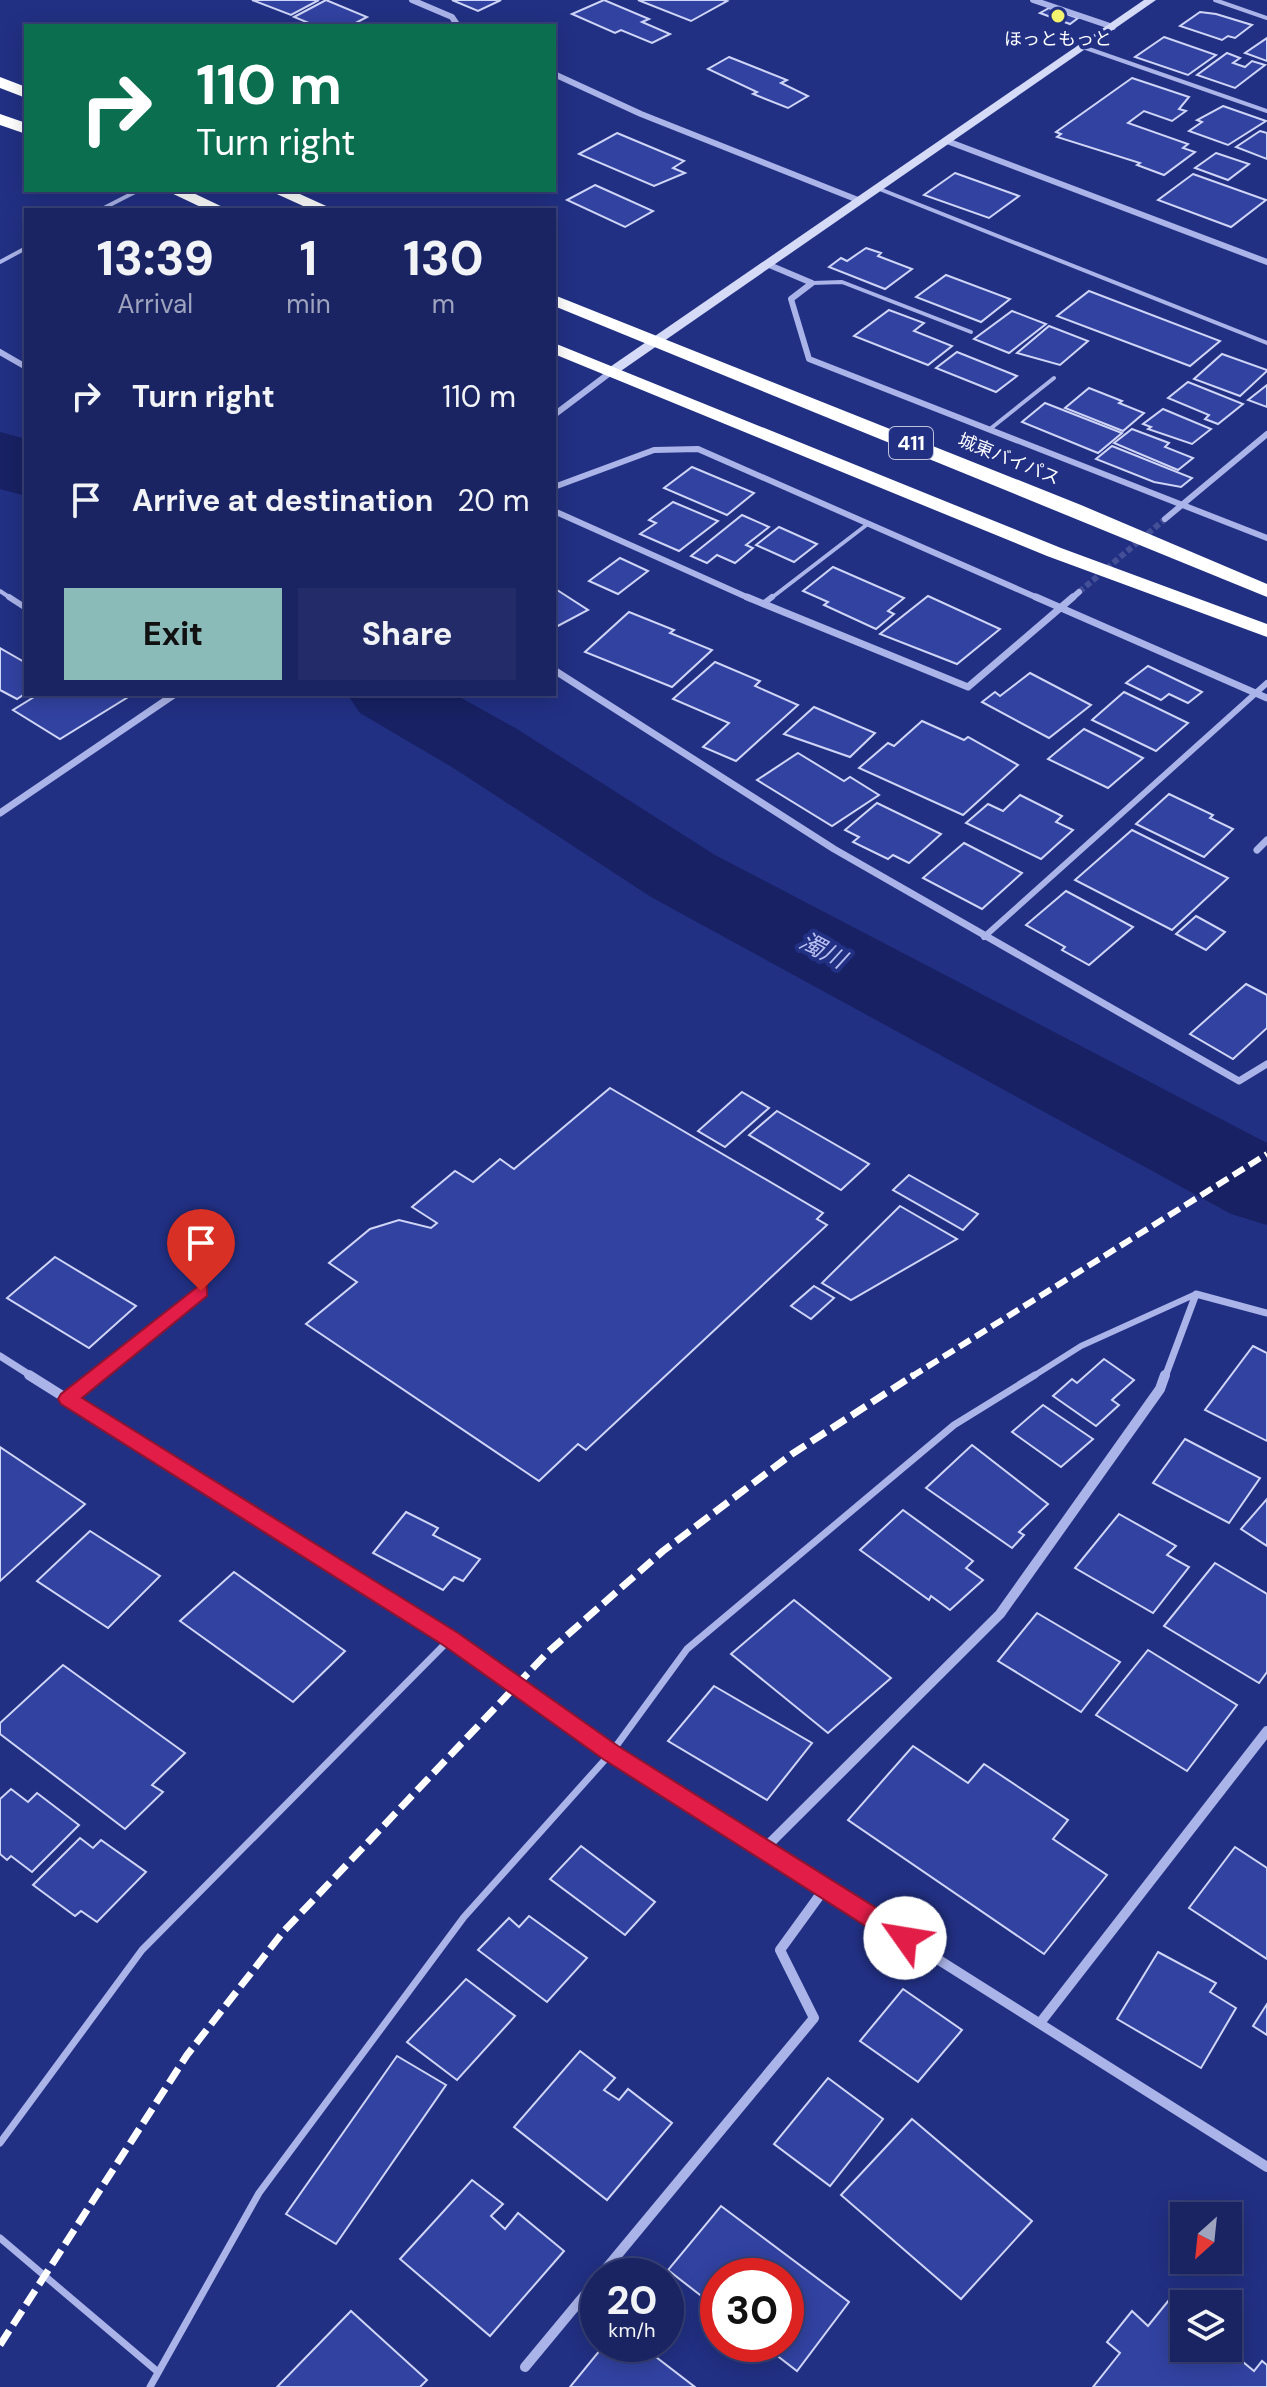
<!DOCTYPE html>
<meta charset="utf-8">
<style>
body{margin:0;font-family:"DM Sans","Noto Sans JP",sans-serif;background:#232c69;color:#f1f3f6;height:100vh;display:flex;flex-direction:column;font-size:30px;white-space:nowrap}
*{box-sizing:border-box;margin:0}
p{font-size:26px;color:#9fa4be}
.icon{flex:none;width:44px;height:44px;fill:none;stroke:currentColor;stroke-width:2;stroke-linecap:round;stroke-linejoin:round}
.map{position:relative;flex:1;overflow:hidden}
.side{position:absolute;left:24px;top:208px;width:532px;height:488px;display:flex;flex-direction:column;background:#1a2463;border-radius:0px;box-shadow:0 4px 20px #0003,0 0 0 2px #384178}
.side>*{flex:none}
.banner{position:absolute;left:24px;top:24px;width:532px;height:168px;border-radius:0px;box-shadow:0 4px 20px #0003,0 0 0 2px #384178;background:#0b6e4f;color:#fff;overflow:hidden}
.needle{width:52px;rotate:207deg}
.fabs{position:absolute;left:1170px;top:2202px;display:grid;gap:16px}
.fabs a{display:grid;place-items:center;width:72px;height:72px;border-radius:0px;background:#1a2463;box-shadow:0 4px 20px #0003,0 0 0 2px #384178;font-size:40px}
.speed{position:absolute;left:580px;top:2258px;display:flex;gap:16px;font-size:40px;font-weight:700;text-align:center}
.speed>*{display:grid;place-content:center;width:104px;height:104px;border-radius:50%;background:#1a2463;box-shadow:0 4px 20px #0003,0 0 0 2px #384178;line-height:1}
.speed small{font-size:20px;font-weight:400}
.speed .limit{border:12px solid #d22;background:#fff;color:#111}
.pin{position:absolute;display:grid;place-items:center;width:68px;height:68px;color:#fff;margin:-82px -34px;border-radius:50% 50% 50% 0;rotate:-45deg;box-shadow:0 0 8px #0007}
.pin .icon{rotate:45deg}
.me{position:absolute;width:88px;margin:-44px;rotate:302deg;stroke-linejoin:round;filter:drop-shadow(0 0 6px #0008)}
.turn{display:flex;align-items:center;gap:28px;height:168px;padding:0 40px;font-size:36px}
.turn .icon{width:104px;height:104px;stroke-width:2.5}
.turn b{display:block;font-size:56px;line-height:68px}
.eta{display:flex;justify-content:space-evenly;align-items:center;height:136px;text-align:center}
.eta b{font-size:48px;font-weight:800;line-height:56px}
.action{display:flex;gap:16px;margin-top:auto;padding:16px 40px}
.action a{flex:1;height:92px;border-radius:0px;background:#8bbbb9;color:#111;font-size:32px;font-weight:800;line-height:92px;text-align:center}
.action a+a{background:#232c69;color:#f1f3f6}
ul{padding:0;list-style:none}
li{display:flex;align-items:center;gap:24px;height:104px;padding:0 40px}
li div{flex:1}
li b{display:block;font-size:30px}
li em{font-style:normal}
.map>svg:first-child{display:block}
</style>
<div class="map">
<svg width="1267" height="2387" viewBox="0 0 1267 2387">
<rect width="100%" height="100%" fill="#223084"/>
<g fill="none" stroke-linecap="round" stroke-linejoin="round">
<g fill="#182163" fill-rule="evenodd">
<polygon points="0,432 26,439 26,496 0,489"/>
<polygon points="347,694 454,694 517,729 715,855 1267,1143 1267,1225 1231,1214 651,897 455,769 360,713"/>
</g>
</g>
<g fill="#3242a1" stroke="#cfd5f6" stroke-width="2">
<polygon points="252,0 319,0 291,15"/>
<polygon points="326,0 367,17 350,26 316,26 294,17"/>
<polygon points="452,0 501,0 478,11"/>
<polygon points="604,0 649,19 642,22 670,34 652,43 621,30 615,33 572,14"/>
<polygon points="638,0 723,0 727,1 691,21"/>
<polygon points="1049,8 1078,18 1070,24 1040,13"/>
<polygon points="1200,12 1216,14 1252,25 1235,38 1228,36 1222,40 1180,26"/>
<polygon points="1164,37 1216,55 1188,75 1135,57"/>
<polygon points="1267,38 1267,61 1245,53"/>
<polygon points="1227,53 1240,58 1233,63 1245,67 1252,61 1265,65 1235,88 1197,75"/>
<polygon points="729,57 787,80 781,83 808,96 788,108 753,94 757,92 708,69"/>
<polygon points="1132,78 1189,97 1179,109 1186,111 1172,121 1144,111 1128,123 1188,144 1183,148 1195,152 1164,175 1137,165 1140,163 1057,137 1061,134 1056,132"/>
<polygon points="1223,106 1266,121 1228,145 1189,131 1202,122 1197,120"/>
<polygon points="1260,131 1267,133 1267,159 1236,147"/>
<polygon points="617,133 684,161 673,168 685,173 654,186 579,154"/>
<polygon points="1216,153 1249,164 1228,180 1195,168"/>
<polygon points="955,173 1019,196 989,218 924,195"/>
<polygon points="1193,174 1266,200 1231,227 1158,200"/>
<polygon points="595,185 653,211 625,227 567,200"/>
<polygon points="866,248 881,253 878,256 912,269 885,289 829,267 841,258 847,261"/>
<polygon points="946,275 1010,299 981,322 916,297"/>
<polygon points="1089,291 1220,341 1190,366 1057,316"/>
<polygon points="889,310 924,323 914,331 952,346 928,365 854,336"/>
<polygon points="1012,311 1046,324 1009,353 974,339"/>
<polygon points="1049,326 1088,341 1060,365 1017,353"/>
<polygon points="957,352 1017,376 996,392 936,368"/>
<polygon points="1222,354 1267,370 1267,371 1240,396 1194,379"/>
<polygon points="1188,382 1243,404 1218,424 1205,419 1209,415 1168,398"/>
<polygon points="1267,385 1267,407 1248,400"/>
<polygon points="1089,388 1122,401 1119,403 1144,413 1123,431 1065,408"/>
<polygon points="1045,403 1122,433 1098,453 1022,422"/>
<polygon points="1163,409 1211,429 1192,444 1148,429 1151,427 1143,424"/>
<polygon points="1132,429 1169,443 1165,447 1193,458 1178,470 1114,443"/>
<polygon points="1112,446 1192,478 1181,487 1154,482 1096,459"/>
<polygon points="692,467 754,493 727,515 664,488"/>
<polygon points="673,502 718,521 679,551 640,534 656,523 649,520"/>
<polygon points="742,515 769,527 746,545 753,548 735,563 717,555 707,563 691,556"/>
<polygon points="779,527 817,544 794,562 756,545"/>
<polygon points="620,558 648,571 618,594 589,581"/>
<polygon points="833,567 904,598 888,611 894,614 876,629 824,605 828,602 803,591"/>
<polygon points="554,588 588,610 554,628"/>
<polygon points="928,596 1000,629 957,664 880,634"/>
<polygon points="629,612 674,630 670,633 712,650 672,687 585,652"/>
<polygon points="0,648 26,663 26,693 17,699 0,690"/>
<polygon points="715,662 760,681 755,686 798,705 736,761 703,747 729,723 673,699"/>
<polygon points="1148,666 1202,692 1188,703 1169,694 1161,700 1126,683"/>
<polygon points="1030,673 1091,705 1049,738 982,702 995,692 1000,696"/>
<polygon points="1124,692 1188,723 1156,751 1092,720"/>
<polygon points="39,694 133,694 60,739 13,710"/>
<polygon points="814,707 875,733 850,757 784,734"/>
<polygon points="922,721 964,740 968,737 1018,765 963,815 859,768 888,743 894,746"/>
<polygon points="1084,729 1143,758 1108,788 1048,759"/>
<polygon points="798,753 844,781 850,777 879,795 832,826 757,780"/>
<polygon points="1169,794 1213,815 1210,818 1233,829 1204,857 1136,824"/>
<polygon points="1020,795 1062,816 1056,822 1073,830 1041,859 966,823 988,804 1003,811"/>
<polygon points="877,803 941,834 909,863 893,855 888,859 853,842 859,837 845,830"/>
<polygon points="1132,830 1228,878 1172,930 1075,880"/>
<polygon points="964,843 1022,873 982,909 923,878"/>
<polygon points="1066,891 1133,927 1089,965 1062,950 1065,947 1026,925"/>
<polygon points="1196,916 1225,932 1206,950 1176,934"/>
<polygon points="1246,984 1267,995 1267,1028 1233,1059 1190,1034"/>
<polygon points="610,1088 823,1213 817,1219 827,1225 586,1450 578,1444 539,1481 306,1324 357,1282 329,1263 370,1229 399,1220 431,1228 437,1223 412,1207 455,1171 473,1182 500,1159 514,1169"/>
<polygon points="742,1092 769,1108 725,1147 698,1131"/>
<polygon points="777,1111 869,1164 841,1190 749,1135"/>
<polygon points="909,1175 978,1214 963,1230 893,1190"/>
<polygon points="900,1206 957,1239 851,1300 822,1283"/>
<polygon points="55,1257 136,1306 89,1348 7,1298"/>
<polygon points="814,1286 834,1298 811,1319 791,1306"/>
<polygon points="1253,1346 1267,1353 1267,1441 1205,1410"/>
<polygon points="1104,1359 1134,1380 1112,1400 1119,1405 1096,1426 1053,1396 1072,1379 1077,1383"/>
<polygon points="1043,1405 1093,1439 1061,1467 1012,1432"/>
<polygon points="1185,1439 1260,1478 1229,1523 1153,1483"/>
<polygon points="972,1445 1048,1504 1019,1532 1024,1535 1012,1548 926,1488"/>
<polygon points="0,1447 85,1504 0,1581"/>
<polygon points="1267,1499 1267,1546 1241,1529"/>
<polygon points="903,1510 973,1561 966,1568 983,1580 950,1610 931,1596 929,1600 860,1550"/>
<polygon points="406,1512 438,1528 433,1535 480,1559 463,1581 454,1577 443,1590 373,1553"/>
<polygon points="1119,1514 1176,1546 1167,1555 1189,1567 1153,1613 1075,1568"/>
<polygon points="90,1531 160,1576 108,1628 37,1581"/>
<polygon points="1215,1563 1267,1594 1267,1672 1259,1683 1164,1626"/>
<polygon points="234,1572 345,1651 293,1702 180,1621"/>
<polygon points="794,1600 891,1678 828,1733 731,1654"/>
<polygon points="1037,1613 1120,1662 1081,1712 998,1661"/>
<polygon points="1148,1650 1237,1705 1187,1771 1096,1715"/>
<polygon points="63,1665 185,1753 152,1785 163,1792 125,1829 0,1734 0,1723"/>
<polygon points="714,1686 812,1743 767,1800 668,1741"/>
<polygon points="913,1746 968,1783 984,1764 1068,1820 1053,1839 1107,1875 1044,1954 848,1820"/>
<polygon points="11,1789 28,1802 37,1793 79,1825 32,1872 11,1856 7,1860 0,1854 0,1799"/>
<polygon points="80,1838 93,1848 101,1840 146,1872 97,1922 81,1911 75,1916 33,1885"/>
<polygon points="581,1846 655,1902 625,1935 550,1879"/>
<polygon points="1235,1847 1267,1868 1267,1959 1189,1908"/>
<polygon points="529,1916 587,1958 547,2002 478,1950 509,1918 519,1927"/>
<polygon points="1158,1952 1216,1983 1210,1992 1236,2008 1201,2068 1117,2019"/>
<polygon points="466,1979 515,2016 457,2080 407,2042"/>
<polygon points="903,1989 962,2030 918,2082 860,2041"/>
<polygon points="1267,2004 1267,2035 1253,2026"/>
<polygon points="580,2051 615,2078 604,2090 619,2100 628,2089 672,2123 607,2200 514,2127"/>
<polygon points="397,2056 446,2085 336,2244 286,2214"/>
<polygon points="828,2078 883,2119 830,2186 774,2144"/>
<polygon points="912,2119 1032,2221 961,2299 841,2195"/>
<polygon points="472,2180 503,2204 491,2216 505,2229 518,2213 564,2251 490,2336 400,2259"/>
<polygon points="721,2206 849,2302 797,2371 762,2344 786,2344 786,2276 718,2276 718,2309 668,2270"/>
<polygon points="1169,2300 1184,2312 1184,2348 1226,2348 1254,2371 1262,2361 1267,2365 1267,2387 1093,2387 1120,2353 1107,2342 1132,2311 1148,2326"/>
<polygon points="351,2311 427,2380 420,2387 277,2387"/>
<polygon points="605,2344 639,2344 695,2387 570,2387"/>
</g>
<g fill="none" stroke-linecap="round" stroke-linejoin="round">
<polyline stroke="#434f96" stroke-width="6" stroke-dasharray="6 3" stroke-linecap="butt" points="1079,592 1165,519"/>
<g stroke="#abb4e8" stroke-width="4">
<polyline points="1215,0 1267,18"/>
<polyline points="1083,47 1267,111"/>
<polyline points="877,188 1267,343"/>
<polyline points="100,210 139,190"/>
<polyline points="0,262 26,248"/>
<polyline points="812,283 842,282 971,332"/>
<polyline points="990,429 1054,378"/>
<polyline points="0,591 12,599"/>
<polyline points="770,599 869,523"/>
</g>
<g stroke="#abb4e8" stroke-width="6">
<polyline points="9,597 26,608"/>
<polyline points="763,604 772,597"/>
<polyline points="984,937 1267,683"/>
<polyline points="96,1377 201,1291"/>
<polyline points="1032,1377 1081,1346 1196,1294"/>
</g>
<g stroke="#abb4e8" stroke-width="7">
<polyline points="68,1399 98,1375"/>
<polyline points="0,2143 142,1950 450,1639"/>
<polyline points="0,2238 158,2372"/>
<polyline points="150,2387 259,2193 464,1917 611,1753 687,1649 954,1425 1035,1375"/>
</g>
<g stroke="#abb4e8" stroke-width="6">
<polyline points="412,0 452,17 458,26"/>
<polyline points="1033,0 1113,27"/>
<polyline points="554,74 641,114 858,200"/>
<polyline points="947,141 1267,262"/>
<polyline points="767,264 812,283 791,299 809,359 1267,538"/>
<polyline points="0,352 26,367"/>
<polyline points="554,415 611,372"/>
<polyline points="554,487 654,450 698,449 1040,599"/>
<polyline points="554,511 751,599"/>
<polyline points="1165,519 1267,434"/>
<polyline points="1071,599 1079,592"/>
</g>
<g stroke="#abb4e8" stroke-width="7">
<polyline points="747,597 968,687 1073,597"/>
<polyline points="1036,597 1267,698"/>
<polyline points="554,670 834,849 1239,1081 1267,1064"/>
<polyline points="0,813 175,694"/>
<polyline points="1257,850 1267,840"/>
<polyline points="0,1356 33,1377"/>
<polyline points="1165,1377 1196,1294 1267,1313"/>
</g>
<g stroke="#abb4e8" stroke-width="10">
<polyline points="29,1375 450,1639 611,1753 1267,2167"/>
<polyline points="764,1849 1000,1614 1160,1389 1165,1375"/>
<polyline points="1040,2023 1267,1731"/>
<polyline points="600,2276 814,2018 780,1950 825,1888"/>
<polyline points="525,2367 598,2279"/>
</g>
<polygon fill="#d5daf7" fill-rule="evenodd" points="1144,0 1156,0 615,375 607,375 607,369"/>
<g fill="#fff" fill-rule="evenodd">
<polygon points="0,77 26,87 26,98 0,88"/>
<polygon points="0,114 26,123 26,134 0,125"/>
<polygon points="165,190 187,190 229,210 207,210"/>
<polygon points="268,190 291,190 335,210 312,210"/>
<polygon points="554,295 1081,505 1267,584 1267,597 554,306"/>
<polygon points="554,343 1061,548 1267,624 1267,637 1047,556 554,354"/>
</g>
<polyline stroke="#fff" stroke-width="6" stroke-dasharray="13 6" stroke-linecap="butt" points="911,1377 1267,1154"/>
<polyline stroke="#fff" stroke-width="7" stroke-dasharray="17 7" stroke-linecap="butt" points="0,2345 187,2055 283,1932 548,1652 663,1551 792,1454 914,1375"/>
</g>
<polygon fill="#e11d48" stroke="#92132f" stroke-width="2" points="201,1284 207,1286 207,1296 82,1398 458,1633 618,1746 913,1931 917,1938 913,1946 905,1949 897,1946 603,1759 443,1645 61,1404 58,1399 61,1394"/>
<circle fill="#f2f46d" stroke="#223084" stroke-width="3" cx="1058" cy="16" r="8"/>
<g text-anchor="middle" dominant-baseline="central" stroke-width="8" stroke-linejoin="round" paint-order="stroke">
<g font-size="18" fill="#fff" stroke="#223084">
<text x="1058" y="39">ほっともっと</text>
</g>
<g font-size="18" fill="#fff" stroke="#223084">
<text transform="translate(1009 459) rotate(22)">城東バイパス</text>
</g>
<rect fill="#223084" stroke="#bdc1da" stroke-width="2" x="889" y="427" width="44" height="32" rx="6"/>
<g font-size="20" font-weight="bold" fill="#fff">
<text x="911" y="443">411</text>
</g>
<g font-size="24" font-style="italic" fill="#b6bff0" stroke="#223084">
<text transform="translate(823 950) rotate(28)">濁川</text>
</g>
</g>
</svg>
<div class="fabs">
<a><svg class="needle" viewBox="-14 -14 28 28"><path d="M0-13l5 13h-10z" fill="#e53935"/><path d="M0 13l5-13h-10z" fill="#9fa4be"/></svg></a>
<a><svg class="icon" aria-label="layers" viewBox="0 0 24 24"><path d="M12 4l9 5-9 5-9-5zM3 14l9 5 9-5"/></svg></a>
</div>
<div class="speed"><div>20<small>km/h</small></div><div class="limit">30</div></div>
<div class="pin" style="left:201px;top:1291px;background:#d93025"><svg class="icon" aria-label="arrive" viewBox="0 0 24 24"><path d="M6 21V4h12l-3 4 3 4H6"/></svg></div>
<svg class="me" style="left:905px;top:1938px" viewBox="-20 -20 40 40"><circle r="19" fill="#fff"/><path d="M0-13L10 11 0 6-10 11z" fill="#e11d48"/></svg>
<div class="banner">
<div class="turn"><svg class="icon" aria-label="right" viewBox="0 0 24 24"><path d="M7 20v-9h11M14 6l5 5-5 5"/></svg><div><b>110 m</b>Turn right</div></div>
</div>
<section class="side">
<div class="eta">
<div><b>13:39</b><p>Arrival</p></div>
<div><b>1</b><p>min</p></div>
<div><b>130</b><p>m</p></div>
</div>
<ul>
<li><svg class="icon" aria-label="right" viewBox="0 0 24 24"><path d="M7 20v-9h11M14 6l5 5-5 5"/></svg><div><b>Turn right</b></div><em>110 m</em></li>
<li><svg class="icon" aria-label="arrive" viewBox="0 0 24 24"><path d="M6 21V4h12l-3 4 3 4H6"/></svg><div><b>Arrive at destination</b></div><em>20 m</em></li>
</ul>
<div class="action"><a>Exit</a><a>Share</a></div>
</section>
</div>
